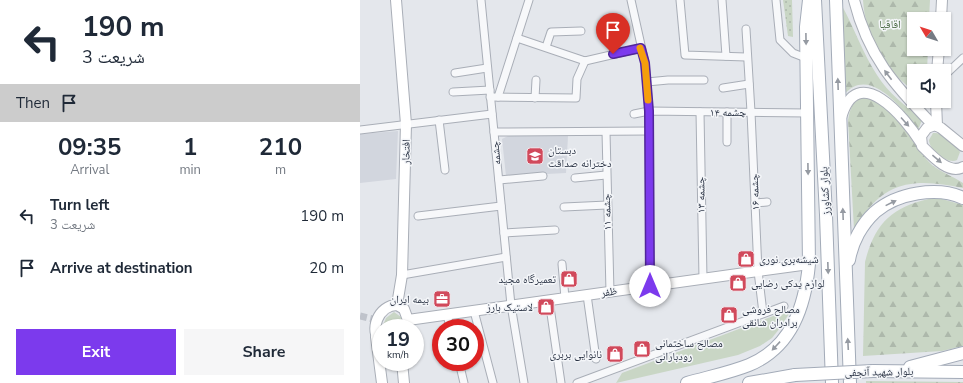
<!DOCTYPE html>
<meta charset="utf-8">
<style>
body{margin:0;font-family:"Nunito Sans","Noto Naskh Arabic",sans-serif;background:#f6f6f7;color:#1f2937;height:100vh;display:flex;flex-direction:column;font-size:15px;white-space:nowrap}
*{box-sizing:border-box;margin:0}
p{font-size:13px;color:#747a83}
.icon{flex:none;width:22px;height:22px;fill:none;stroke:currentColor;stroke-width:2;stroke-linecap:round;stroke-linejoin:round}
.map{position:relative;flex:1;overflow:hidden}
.sheet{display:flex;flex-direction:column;background:#fff;width:360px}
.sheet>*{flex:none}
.hud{background:#fff;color:#1f2937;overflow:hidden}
.needle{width:26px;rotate:309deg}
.buttons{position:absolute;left:547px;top:12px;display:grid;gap:8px}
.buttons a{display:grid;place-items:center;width:44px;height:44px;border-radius:0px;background:#fff;box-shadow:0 1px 3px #0004;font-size:20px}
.speed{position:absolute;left:12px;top:319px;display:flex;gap:8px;font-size:20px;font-weight:700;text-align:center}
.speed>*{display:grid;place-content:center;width:52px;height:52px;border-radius:50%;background:#fff;box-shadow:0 1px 3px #0004;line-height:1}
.speed small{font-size:10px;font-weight:400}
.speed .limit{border:6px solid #d22;background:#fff;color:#111}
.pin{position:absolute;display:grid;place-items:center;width:34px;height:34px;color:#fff;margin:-41px -17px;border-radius:50% 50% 50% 0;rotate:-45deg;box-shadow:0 0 4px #0007}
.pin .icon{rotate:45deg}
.me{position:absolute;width:44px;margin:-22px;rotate:0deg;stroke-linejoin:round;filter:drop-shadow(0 0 3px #0008)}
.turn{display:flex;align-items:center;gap:14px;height:84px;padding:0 16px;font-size:18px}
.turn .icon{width:52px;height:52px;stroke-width:2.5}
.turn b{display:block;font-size:28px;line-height:34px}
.then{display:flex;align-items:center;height:38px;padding:0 16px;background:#0003;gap:8px;font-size:15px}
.eta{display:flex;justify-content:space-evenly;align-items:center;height:68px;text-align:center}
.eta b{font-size:24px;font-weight:700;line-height:28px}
.action{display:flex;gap:8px;margin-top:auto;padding:8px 16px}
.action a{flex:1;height:46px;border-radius:0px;background:#7c3aed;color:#fff;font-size:16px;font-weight:700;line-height:46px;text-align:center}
.action a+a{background:#f6f6f7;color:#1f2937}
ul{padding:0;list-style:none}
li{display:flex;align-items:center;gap:12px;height:52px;padding:0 16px}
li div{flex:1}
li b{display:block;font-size:15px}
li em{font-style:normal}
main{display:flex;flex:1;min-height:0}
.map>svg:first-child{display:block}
</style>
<main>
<section class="sheet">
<div class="hud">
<div class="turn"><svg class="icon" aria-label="left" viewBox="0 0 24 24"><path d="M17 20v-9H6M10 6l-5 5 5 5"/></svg><div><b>190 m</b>شریعت 3</div></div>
<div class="then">Then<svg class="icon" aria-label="arrive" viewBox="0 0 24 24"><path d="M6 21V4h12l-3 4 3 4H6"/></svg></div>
</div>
<div class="eta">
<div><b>09:35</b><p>Arrival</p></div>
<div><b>1</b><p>min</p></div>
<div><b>210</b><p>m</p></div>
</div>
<ul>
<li><svg class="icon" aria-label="left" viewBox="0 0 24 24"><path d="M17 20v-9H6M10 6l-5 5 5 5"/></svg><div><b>Turn left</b><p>شریعت 3</p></div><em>190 m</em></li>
<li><svg class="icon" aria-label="arrive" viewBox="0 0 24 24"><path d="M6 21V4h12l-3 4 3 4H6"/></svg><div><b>Arrive at destination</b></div><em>20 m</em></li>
</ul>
<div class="action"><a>Exit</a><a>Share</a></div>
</section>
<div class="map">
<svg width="603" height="383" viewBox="0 0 603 383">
<defs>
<pattern id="forest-firs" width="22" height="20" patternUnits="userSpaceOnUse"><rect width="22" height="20" fill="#c9d6c5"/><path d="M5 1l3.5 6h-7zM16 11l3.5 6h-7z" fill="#adb8ab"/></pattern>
<pattern id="park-dots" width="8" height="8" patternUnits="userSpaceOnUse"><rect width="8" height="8" fill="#c9d6c5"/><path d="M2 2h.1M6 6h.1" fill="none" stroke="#adb8ab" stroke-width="1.8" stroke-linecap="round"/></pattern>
</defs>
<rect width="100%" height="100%" fill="#e4e7ec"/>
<g fill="#d2d6de">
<polygon points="38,131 36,179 0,183 0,134"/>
<polygon points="148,136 208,136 206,173 146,176 142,139"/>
</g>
<g fill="#c9d6c5">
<path d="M573,133C583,132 595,143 600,152L597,160C588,165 569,150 569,140Z"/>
<polygon points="432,309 420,328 412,338 400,346 378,355 256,383 262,373"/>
<polygon points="34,312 41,317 40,328 22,328 26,318"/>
</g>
<g fill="url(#forest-firs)">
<path d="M503,0H570L569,19H554V49H568L567,71H554V91C525,70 505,36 503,0Z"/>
<path d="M481,4C494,27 502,52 517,75C528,93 546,106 562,120L558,130C544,110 509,64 484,95Z"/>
<path d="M502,97C534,101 549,141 569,162C577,171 593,176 603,183V188C568,181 536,177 510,207C504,213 499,223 494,230L488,120C490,109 492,102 502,97Z"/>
<path d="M569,199H582L603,205V346L582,351L503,356L505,262C514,225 531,207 569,199Z"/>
<polygon points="506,381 603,382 603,383 506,383"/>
</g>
<polygon fill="url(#park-dots)" points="423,0 432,0 433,37 428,36"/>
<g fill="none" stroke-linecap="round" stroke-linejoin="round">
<polyline stroke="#bfc3cb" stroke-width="7" stroke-dasharray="7 3.5" stroke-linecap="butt" points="0,316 17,320"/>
<defs>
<g id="street">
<polyline points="121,0 151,305 164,383"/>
<polyline points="271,0 285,63 289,111 290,286"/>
<polyline points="320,0 325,55 386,57"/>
<polyline points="362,0 366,56"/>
<polyline points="416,0 420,40 433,53 446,58"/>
<polyline points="386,29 391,112 398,271 403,313"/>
<polyline points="157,38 225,61"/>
<polyline points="186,47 191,32 221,31"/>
<polyline points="225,61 281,48"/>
<polyline points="95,73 127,68"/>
<polyline points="584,76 603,58"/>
<polyline points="287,82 308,80 344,80"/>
<polyline points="363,88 389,84"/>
<polyline points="93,92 130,90"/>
<polyline points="130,97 216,98 217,79 225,61"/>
<polyline points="138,97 169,0"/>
<polyline points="175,98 176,80"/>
<polyline points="340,112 343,279"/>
<polyline points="367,112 367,142"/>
<polyline points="274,114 289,111 447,113"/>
<polyline points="79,120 85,170"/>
<polyline points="0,130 132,114"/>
<polyline points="134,132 289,131"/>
<polyline points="246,132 250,292"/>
<polyline points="215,178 246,175"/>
<polyline points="139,180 183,176"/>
<polyline points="395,203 407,202"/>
<polyline points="204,207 247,205"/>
<polyline points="58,216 141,206"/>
<polyline points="144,233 195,230"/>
<polyline points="202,264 205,298"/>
<polyline points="42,275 146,257"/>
<polyline points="227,295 236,359"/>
<polyline points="189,300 201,383"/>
<polyline points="114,311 133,383"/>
<polyline points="87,314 90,328"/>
<polyline points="99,362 104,383"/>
<polyline points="217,383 424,306"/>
</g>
<g id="secondary">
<polyline points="36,0 46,124 42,275 37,305"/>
<path d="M494,0C508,56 534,85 573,125"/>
<polyline points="581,19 582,0"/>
<polyline points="577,71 579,49"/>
<polyline points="576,101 577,126"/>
<path d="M481,118C497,60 545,117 561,143"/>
<path d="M603,146L581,128L575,125L567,128L561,136L562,146C572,156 589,175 603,167"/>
<polyline points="48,320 449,264"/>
<polyline points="16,337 22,383"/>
<path d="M21,343C8,330 19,305 37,305L44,309L48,320V328"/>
<polyline points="42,362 44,383"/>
</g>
<g id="primary">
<polyline points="455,0 466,215 472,383"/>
<polyline points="476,0 490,383"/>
<path d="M489,260C492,242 502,224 515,212C537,193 577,186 603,198"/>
<polyline points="550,367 603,353"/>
<polyline points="513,371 603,372"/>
<path d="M327,383C348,377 369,373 389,365C432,347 445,306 449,264L446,27L449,0"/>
<polyline points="389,383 435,375"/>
</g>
</defs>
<use href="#street" stroke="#a9aeb7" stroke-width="9"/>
<use href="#secondary" stroke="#a9aeb7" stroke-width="12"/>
<use href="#primary" stroke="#a3abb8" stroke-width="14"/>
<use href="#street" stroke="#f7f8fa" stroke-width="7"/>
<use href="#secondary" stroke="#fff" stroke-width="10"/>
<use href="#primary" stroke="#fff" stroke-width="12"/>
<defs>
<polyline id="primary-bridge" points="435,375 513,371"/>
</defs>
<use href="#primary-bridge" stroke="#a3abb8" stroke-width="14" stroke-linecap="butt"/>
<use href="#primary-bridge" stroke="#fff" stroke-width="12"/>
</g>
<defs><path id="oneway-solid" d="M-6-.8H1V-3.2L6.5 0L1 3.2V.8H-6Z"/></defs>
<g fill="#959aa2">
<use href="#oneway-solid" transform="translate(446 39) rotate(89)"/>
<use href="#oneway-solid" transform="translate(528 75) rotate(-127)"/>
<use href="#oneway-solid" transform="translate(478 84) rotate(-92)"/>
<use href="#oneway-solid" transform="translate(545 122) rotate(48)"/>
<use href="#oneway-solid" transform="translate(577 159) rotate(40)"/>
<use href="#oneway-solid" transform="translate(448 169) rotate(89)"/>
<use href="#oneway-solid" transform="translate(531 203) rotate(-26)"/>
<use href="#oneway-solid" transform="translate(483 214) rotate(-92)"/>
<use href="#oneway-solid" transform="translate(468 268) rotate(88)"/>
<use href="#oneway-solid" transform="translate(488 344) rotate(-93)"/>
<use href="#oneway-solid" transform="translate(416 346) rotate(133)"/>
</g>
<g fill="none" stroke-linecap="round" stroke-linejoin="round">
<defs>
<polyline id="route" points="253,54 281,48 285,63 289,111 290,286"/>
</defs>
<use href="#route" stroke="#51269a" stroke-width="10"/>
<use href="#route" stroke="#7c3aed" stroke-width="7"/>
<polyline stroke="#f59e0b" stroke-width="7" points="280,48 285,63 288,100"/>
</g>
<defs>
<symbol id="school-square" viewBox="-11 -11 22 22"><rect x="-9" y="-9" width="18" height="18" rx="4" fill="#d1495b" stroke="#f4f6f9"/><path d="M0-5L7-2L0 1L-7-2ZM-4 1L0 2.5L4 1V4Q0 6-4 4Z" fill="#fff"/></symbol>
<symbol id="shop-square" viewBox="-11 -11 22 22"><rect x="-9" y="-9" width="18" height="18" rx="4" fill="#d1495b" stroke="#f4f6f9"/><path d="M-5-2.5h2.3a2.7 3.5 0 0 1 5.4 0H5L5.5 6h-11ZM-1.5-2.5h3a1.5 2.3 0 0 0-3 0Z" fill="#fff"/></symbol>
<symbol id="office-square" viewBox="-11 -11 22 22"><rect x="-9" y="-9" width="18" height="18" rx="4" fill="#d1495b" stroke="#f4f6f9"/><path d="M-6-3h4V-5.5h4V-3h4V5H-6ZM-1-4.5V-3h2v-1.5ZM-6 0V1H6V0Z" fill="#fff"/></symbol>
</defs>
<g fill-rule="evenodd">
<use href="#school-square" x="165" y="146" width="20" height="20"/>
<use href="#shop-square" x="376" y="249" width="20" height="20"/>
<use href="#shop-square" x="199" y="269" width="20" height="20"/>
<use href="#shop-square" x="368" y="273" width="20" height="20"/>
<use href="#office-square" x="72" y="289" width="20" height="20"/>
<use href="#shop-square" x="176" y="297" width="20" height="20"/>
<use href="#shop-square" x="359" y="305" width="20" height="20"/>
<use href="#shop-square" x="272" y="339" width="20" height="20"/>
<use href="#shop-square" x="245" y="344" width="20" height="20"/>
</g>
<g text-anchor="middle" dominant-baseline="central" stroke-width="3" stroke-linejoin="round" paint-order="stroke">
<g font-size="11" fill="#3f6138" stroke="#f4f6f9">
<text x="530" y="24">اقاقیا</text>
</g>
<g font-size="11" fill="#2b3445" stroke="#f4f6f9">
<text x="368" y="112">چشمه ۱۴</text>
<text transform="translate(46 152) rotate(-89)">افتخار</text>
<text transform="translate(136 153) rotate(-96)">چشمه</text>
<text transform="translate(465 191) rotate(-93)">بلوار کشاورز</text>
<text transform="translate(395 192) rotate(-92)">چشمه ۱۶</text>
<text transform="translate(341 195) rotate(-91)">چشمه ۱۳</text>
<text transform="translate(247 212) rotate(-92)">چشمه ۱۱</text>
<text transform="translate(249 292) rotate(-8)">ظفر</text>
<text transform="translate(519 372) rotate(-1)">بلوار شهید آنجفی</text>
</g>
<g font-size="11" fill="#2b3445" stroke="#f4f6f9" text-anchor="start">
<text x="188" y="150">دبستان<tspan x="188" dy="13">دخترانه صداقت</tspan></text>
<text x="399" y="259">شیشه‌بری نوری</text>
<text x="196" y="279" text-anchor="end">تعمیرگاه مجید</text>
<text x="391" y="283">لوازم یدکی رضایی</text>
<text x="69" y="299" text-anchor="end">بیمه ایران</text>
<text x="173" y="307" text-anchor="end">لاستیک بارز</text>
<text x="382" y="309">مصالح فروشی<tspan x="382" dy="13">برادران شانقی</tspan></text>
<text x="295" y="343">مصالح ساختمانی<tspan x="295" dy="13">رودبارانی</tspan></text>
<text x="242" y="354" text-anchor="end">نانوایی بربری</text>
</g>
</g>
</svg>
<div class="buttons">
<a><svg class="needle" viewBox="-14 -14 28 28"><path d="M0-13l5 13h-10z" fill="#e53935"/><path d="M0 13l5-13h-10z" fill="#747a83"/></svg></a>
<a><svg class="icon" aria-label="sound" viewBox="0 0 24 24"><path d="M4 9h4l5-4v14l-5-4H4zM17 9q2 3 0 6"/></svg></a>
</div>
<div class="speed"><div>19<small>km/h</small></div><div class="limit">30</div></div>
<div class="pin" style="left:253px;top:54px;background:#d93025"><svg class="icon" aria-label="arrive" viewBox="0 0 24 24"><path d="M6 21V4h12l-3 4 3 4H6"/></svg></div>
<svg class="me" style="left:290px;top:286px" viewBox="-20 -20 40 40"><circle r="19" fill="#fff"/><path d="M0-13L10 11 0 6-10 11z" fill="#7c3aed"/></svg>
</div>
</main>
